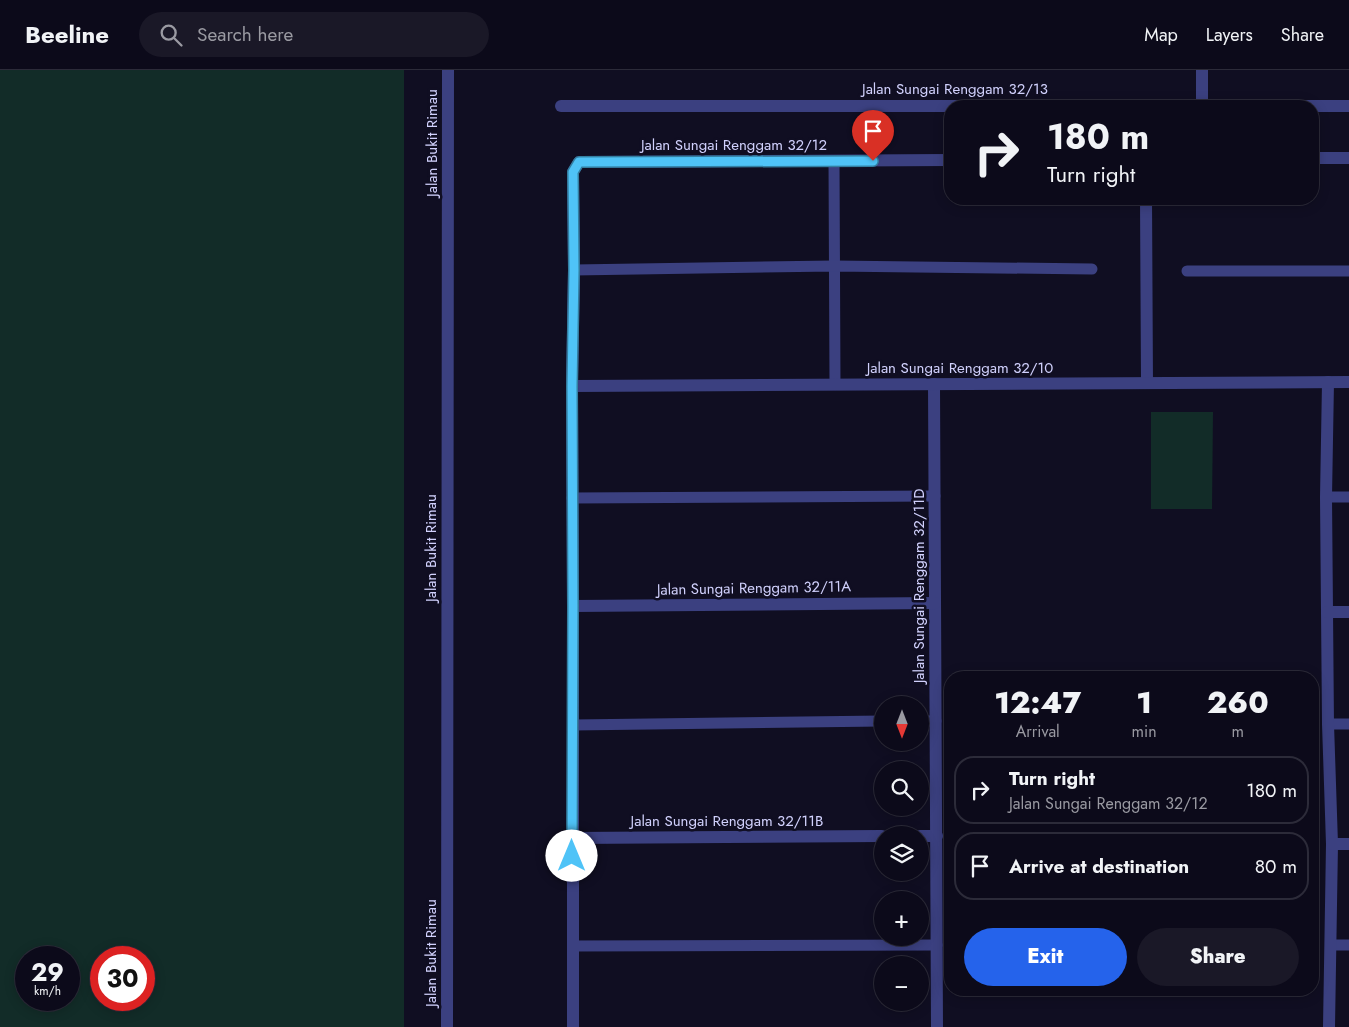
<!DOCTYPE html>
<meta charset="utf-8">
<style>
body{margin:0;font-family:Jost,sans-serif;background:#1a1827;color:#f1f3f6;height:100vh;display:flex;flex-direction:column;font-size:19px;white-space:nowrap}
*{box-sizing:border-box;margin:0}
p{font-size:16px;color:#9a9aa2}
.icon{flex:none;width:28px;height:28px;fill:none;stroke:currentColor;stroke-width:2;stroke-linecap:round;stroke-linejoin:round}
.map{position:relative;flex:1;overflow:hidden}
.panel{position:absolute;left:944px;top:601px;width:375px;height:325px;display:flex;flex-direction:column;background:#0c0a1a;border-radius:20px;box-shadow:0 2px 12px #0003,0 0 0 1px #2c2b39}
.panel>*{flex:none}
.guide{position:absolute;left:944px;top:30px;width:375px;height:105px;border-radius:20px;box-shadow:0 2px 12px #0003,0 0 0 1px #2c2b39;background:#0c0a1a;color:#f1f3f6;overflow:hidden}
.needle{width:32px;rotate:180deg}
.tools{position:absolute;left:874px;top:626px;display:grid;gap:10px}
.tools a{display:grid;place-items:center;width:55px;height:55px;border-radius:50%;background:#0c0a1a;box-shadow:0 2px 12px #0003,0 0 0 1px #2c2b39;font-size:25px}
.speed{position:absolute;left:15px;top:876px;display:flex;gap:10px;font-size:25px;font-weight:700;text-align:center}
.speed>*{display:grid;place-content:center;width:65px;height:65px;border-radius:50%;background:#0c0a1a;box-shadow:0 2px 12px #0003,0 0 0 1px #2c2b39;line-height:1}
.speed small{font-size:12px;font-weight:400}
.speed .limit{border:8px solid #d22;background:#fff;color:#111}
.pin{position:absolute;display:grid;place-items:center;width:42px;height:42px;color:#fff;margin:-51px -21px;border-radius:50% 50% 50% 0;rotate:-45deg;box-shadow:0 0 5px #0007}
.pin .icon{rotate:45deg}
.me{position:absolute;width:55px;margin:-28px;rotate:0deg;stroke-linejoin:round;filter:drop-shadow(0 0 4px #0008)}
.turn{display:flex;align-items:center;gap:18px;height:105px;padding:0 20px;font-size:22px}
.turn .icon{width:65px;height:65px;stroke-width:2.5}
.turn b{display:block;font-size:35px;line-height:42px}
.eta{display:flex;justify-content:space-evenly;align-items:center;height:85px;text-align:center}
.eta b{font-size:30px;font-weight:800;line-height:35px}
.action{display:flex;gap:10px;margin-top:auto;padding:10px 20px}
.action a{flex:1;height:58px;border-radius:30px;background:#2563eb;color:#fff;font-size:20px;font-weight:800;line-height:58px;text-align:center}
.action a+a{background:#1a1827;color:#f1f3f6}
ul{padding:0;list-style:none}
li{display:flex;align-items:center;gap:15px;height:68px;margin:0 10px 8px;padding:0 10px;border:2px solid #2c2b39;border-radius:20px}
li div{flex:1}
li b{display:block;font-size:19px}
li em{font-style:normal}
header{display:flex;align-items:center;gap:30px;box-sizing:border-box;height:70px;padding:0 25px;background:#0c0a1a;border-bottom:1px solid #2c2b39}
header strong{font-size:24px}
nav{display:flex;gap:28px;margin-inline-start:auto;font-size:18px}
.search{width:350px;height:45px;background:#1a1827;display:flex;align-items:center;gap:12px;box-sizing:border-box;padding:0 18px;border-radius:28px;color:#9a9aa2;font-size:19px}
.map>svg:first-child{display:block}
</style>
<header>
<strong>Beeline</strong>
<div class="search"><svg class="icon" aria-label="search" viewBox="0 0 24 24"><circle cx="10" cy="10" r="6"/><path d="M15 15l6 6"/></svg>Search here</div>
<nav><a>Map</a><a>Layers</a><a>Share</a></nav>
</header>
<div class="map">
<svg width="1349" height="957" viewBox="0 0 1349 957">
<rect width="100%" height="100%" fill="#100e22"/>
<g fill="#122c28" fill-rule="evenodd">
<path d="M0,0H404V957H0ZM26,888H69V930H26ZM101,888H144V930H101Z"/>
<polygon points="1151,342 1213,342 1212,439 1151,439"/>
</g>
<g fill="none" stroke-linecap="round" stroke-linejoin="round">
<g stroke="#3b4080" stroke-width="11">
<polyline points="834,91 835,314"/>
<polyline points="574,200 834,196 1092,199"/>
<polyline points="1187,201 1349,201"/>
<polyline points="1326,427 1349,427"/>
<polyline points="572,428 935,426"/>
<polyline points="920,651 936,651"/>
<polyline points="1328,654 1349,654"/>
<polyline points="573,655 882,651"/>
<polyline points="1331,875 1349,875"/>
<polyline points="573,876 937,875"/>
</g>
<g stroke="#3b4080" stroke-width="12">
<polyline points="1202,0 1202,36"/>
<polyline points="561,36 1349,36"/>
<polyline points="1312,88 1349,88"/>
<polyline points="1146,129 1147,313"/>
<polyline points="1328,312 1326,427 1328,654 1332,774 1329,957"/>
<polyline points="934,314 937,957"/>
<polyline points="572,316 1349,312"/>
<polyline points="573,536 935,533"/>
<polyline points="1327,542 1349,542"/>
<polyline points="920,766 937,766"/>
<polyline points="573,768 882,766"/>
<polyline points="1332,774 1349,774"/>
<polyline points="573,957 573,536 572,316 574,200 573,102 579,92 950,90"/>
</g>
<polyline stroke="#3b4080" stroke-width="12" points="447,957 448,0"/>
</g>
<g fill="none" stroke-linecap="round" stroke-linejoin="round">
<defs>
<polyline id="route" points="572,786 573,536 572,316 574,200 573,102 579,92 873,91"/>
</defs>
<use href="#route" stroke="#337fa1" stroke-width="12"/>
<use href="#route" stroke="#4fc3f7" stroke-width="9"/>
</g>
<g text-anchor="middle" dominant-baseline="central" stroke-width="5" stroke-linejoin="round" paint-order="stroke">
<g font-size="15" fill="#d1d1fd" stroke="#100e22">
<text x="955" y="19">Jalan Sungai Renggam 32/13</text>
<text transform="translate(432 73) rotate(-90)">Jalan Bukit Rimau</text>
<text x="734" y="75">Jalan Sungai Renggam 32/12</text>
<text x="960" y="298">Jalan Sungai Renggam 32/10</text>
<text transform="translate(431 478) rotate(-90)">Jalan Bukit Rimau</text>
<text transform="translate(919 516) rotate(-90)">Jalan Sungai Renggam 32/11D</text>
<text transform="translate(754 518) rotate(-1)">Jalan Sungai Renggam 32/11A</text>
<text x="727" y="751">Jalan Sungai Renggam 32/11B</text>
<text transform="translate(431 883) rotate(-90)">Jalan Bukit Rimau</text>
</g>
</g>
</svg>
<div class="tools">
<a><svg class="needle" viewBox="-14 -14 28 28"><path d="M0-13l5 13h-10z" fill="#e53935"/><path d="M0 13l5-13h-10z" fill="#9a9aa2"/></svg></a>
<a><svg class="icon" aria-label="search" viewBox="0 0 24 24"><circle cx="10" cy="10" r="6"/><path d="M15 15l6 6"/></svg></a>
<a><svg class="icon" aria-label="layers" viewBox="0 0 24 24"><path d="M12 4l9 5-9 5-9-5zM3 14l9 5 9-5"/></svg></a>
<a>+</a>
<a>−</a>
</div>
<div class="speed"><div>29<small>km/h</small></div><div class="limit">30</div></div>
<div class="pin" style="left:873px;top:91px;background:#d93025"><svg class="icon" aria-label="arrive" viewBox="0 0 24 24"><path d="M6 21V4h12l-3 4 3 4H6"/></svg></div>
<svg class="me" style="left:572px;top:786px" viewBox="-20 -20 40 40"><circle r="19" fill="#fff"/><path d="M0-13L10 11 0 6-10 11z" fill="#4fc3f7"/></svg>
<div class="guide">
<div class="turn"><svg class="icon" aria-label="right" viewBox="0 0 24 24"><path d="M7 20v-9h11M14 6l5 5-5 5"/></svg><div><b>180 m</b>Turn right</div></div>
</div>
<section class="panel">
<div class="eta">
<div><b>12:47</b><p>Arrival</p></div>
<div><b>1</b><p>min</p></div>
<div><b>260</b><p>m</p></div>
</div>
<ul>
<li><svg class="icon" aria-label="right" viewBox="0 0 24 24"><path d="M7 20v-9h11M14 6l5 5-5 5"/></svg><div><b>Turn right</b><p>Jalan Sungai Renggam 32/12</p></div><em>180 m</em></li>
<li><svg class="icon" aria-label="arrive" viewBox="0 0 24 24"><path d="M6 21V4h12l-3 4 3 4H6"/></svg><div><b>Arrive at destination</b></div><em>80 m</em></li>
</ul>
<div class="action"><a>Exit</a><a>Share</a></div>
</section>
</div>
